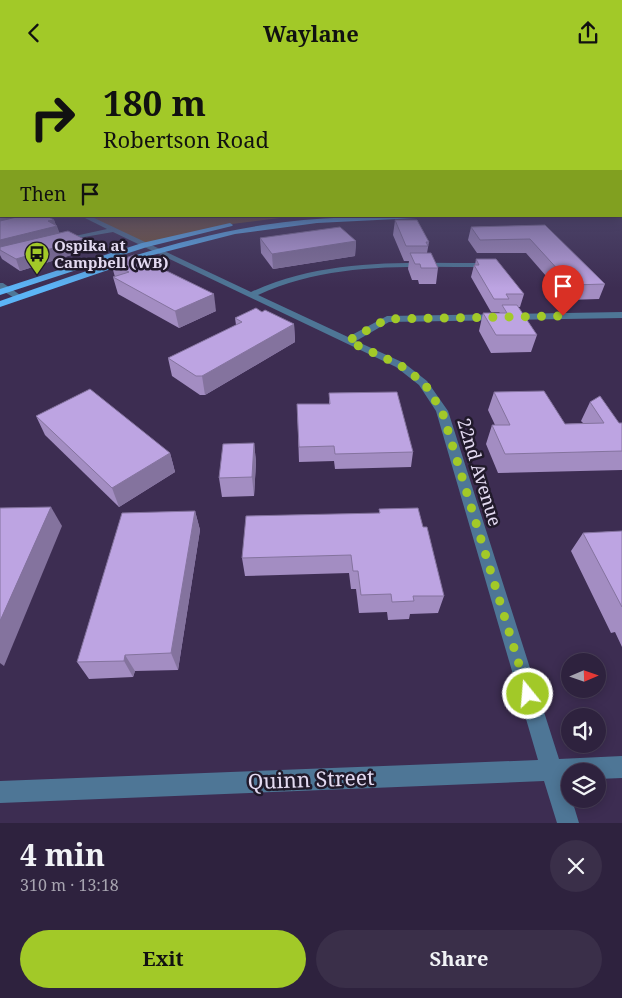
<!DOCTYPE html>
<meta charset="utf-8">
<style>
body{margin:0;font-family:"Noto Serif",serif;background:#3a2f49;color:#f1f3f6;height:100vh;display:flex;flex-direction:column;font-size:19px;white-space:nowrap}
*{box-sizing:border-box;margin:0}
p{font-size:16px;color:#a7a4b0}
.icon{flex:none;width:28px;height:28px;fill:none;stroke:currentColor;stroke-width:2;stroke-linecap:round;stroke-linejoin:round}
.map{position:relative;height:758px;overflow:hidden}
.side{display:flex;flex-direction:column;background:#2e223e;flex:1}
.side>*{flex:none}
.top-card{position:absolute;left:0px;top:0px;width:622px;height:152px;box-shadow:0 2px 12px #0003,0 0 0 1px #493f58;background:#a2c928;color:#111;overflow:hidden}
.needle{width:32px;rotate:88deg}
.fabs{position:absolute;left:561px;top:588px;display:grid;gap:10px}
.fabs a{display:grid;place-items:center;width:45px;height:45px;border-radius:50%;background:#2e223e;box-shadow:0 2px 12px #0003,0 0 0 1px #493f58;font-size:25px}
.pin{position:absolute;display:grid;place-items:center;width:42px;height:42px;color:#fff;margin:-51px -21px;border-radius:50% 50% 50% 0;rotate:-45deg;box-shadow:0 0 5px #0007}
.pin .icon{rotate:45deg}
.me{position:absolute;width:55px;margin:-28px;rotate:343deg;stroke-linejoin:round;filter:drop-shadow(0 0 4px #0008)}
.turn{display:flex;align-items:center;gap:18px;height:105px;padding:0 20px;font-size:22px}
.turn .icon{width:65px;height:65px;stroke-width:2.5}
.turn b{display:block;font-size:35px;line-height:42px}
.then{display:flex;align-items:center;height:48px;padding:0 20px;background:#0003;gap:10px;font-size:19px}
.round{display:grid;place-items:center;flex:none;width:52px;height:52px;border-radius:26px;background:#3a2f49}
.headline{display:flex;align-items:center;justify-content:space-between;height:85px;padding:0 20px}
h1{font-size:30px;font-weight:700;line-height:38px}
.cta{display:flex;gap:10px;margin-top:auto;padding:10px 20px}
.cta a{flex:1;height:58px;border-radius:30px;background:#a2c928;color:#111;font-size:20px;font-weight:700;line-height:58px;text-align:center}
.cta a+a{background:#3a2f49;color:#f1f3f6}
header{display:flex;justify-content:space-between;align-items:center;height:65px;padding:0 20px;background:#a2c928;color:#111;font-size:22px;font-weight:700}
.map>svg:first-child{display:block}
</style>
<header><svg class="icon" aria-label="back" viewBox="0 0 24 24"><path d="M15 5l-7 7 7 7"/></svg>Waylane<svg class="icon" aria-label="share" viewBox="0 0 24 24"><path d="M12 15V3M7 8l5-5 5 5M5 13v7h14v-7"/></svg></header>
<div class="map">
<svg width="622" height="758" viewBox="0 0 622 758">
<rect width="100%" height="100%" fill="#3d2d52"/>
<polygon fill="#745539" points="86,151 297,151 224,160 147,179"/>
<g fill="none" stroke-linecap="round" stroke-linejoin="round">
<g fill="#4e7696" fill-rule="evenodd">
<polygon points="49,151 62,151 0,166 0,162"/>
<path d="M81,151H90L251,227C325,193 404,198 483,198L487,200L483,202C406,202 329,197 258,230L348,272L387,251L622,247V253L389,257L356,276L404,298L427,316L448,346L559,694L622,691V713L598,714V706H570V715H566L579,758H557L544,716L0,738V716L538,695L436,346L419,320L396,302L113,167L61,176V174L107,164Z"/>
<polygon points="0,218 3,218 23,232 16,234 0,224"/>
</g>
<g fill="#5cb4f6" fill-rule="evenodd">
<rect x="621" y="147" width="1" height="4"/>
<path d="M457,151L317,158L235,169L149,191L0,242V236C86,206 173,174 263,160C328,150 392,151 457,151Z"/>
<polygon points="230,158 233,160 232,161 147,182 0,230 0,224 142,178"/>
</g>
</g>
<g fill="#a38dc2">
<polygon points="0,137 1,151 54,155 59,168 87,185 20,206 2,194 0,190"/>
<polygon points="395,155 429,177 427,188 438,203 436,219 419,219 418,215 412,215 408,204 409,196 404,196 393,170"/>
<polygon points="545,160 605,219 599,234 567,235 526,188 477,188 468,175 471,162"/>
<polygon points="260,173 356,176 355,191 273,204 261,188"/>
<polygon points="476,194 524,229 520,242 518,242 537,270 531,287 491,288 479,266 483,248 499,248 500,247 491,247 471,212 474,200 475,200"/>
<polygon points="111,198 216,246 179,263 118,229 113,212 115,212"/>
<polygon points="262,247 294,259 295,277 205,330 200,330 172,311 168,293 236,260 235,253"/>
<polygon points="494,327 565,359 583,358 581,356 590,337 619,358 622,358 622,405 498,408 486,379 492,360 495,360 488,345"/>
<polygon points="329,328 413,387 411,402 335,404 334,396 299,397 297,339 329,339"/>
<polygon points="36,351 170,388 175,407 119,442 45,370"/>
<polygon points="254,378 256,397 254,431 222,432 219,413"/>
<polygon points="379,444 423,462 444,531 438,548 410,549 409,554 388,555 387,547 359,548 356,524 351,524 349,508 245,511 242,493 379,448"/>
<polygon points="195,446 200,465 178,605 135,606 133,612 89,614 77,597"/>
<polygon points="622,466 622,582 615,567 611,568 571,486 583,468"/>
</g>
<g fill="#84739e">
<polygon points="0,149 1,149 1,151 33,151 0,160"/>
<polygon points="54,155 56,161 57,161 61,172 0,185 0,175"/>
<polygon points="84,174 87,185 20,206 16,194"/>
<polygon points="356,176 355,191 273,204 272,189"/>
<polygon points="214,229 216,246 179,263 175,246"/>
<polygon points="294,259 295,277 205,330 202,311"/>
<polygon points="254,378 256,397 254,431 252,412"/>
<polygon points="170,388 175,407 119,442 112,423"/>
<polygon points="51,442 62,461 4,601 0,598 0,556"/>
<polygon points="195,446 200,465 178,605 171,588"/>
<polygon points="125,590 135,606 133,612 124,596"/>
</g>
<g fill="#bda4e2" stroke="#84739e">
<rect x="0" y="137" width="1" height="12"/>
<polygon points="21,151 47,151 54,155 48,156 57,161 0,175 0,156"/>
<polygon points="395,155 417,155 429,177 426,177 428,181 406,181"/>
<polygon points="545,160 605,219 572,220 530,174 480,175 471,162"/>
<polygon points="340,162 356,176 272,189 260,173"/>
<polygon points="68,166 84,174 16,194 0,185 0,182"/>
<polygon points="410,188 431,188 438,203 421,203 420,199 415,199"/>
<polygon points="134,190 214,229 175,246 113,212 129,207 111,198"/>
<polygon points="476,194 496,194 524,229 506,229 509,234 494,234 474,200 479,200"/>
<polygon points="502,240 517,240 537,270 496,270 483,248 507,248"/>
<polygon points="256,243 262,247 265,245 294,259 202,311 196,311 168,293 242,257 235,253"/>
<polygon points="90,324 170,388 112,423 36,351"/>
<polygon points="544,326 565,359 604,358 590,337 600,331 619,358 622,358 622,386 505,389 492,360 510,360 494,327"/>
<polygon points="397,327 413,387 335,389 334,381 299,382 297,339 330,339 329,328"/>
<polygon points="254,378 252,412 219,413 223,379"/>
<polygon points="51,442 0,556 0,443"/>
<polygon points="418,443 423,462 427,462 444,531 413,531 414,536 392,537 391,529 361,530 358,506 353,506 351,490 242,493 246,451 380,448 379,444"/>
<polygon points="195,446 171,588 125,590 124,596 77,597 122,448"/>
<polygon points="622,466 622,542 583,468"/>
</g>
<linearGradient id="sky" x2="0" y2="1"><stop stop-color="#22192d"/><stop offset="0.52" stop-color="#514c71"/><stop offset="1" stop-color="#514c71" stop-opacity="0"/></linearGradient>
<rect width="622" height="223" fill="url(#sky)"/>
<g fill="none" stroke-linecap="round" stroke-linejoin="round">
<polyline stroke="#a2c928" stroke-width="9" stroke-dasharray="0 16.2" points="528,629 442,346 424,318 400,300 348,276 387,254 563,251"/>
</g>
<defs>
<symbol id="bus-pin" viewBox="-11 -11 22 30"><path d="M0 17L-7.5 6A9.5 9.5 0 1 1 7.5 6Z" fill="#a2c928" stroke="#211a2b"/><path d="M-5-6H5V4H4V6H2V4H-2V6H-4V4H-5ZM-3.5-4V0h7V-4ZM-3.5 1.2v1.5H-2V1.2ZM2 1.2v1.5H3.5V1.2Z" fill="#111"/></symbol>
</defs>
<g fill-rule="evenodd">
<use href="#bus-pin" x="23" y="175" width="28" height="38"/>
</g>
<g text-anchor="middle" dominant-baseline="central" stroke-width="5" stroke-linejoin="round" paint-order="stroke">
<g font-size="15" font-weight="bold" fill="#e3daf1" stroke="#211a2b" text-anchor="start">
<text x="54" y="180">Ospika at<tspan x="54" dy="17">Campbell (WB)</tspan></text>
</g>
<g font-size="18" fill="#e3daf1" stroke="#211a2b">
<text transform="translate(480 407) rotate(73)">22nd Avenue</text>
</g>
<g font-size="21" fill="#e3daf1" stroke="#211a2b">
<text transform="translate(311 714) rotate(-2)">Quinn Street</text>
</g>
</g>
</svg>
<div class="fabs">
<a><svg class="needle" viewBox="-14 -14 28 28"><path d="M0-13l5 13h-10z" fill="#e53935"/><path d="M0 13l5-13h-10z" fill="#a7a4b0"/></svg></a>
<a><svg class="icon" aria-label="sound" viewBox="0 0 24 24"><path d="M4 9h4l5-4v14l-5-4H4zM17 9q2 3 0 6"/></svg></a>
<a><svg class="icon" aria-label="layers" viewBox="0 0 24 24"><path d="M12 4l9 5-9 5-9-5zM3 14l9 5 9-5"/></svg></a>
</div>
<div class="pin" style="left:563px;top:251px;background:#d93025"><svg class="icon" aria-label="arrive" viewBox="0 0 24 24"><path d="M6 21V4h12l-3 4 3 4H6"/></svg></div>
<svg class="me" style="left:528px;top:629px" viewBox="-20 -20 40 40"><circle r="17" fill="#a2c928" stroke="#fff" stroke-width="3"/><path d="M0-11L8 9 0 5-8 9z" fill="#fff"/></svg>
<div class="top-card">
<div class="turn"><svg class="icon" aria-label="right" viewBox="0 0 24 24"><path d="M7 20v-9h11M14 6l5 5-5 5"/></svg><div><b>180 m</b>Robertson Road</div></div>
<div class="then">Then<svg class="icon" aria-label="arrive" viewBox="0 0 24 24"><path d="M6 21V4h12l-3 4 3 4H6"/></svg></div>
</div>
</div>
<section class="side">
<div class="headline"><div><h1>4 min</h1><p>310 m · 13:18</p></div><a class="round"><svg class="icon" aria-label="close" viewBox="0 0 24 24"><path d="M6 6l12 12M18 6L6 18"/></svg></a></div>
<div class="cta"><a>Exit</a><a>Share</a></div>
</section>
